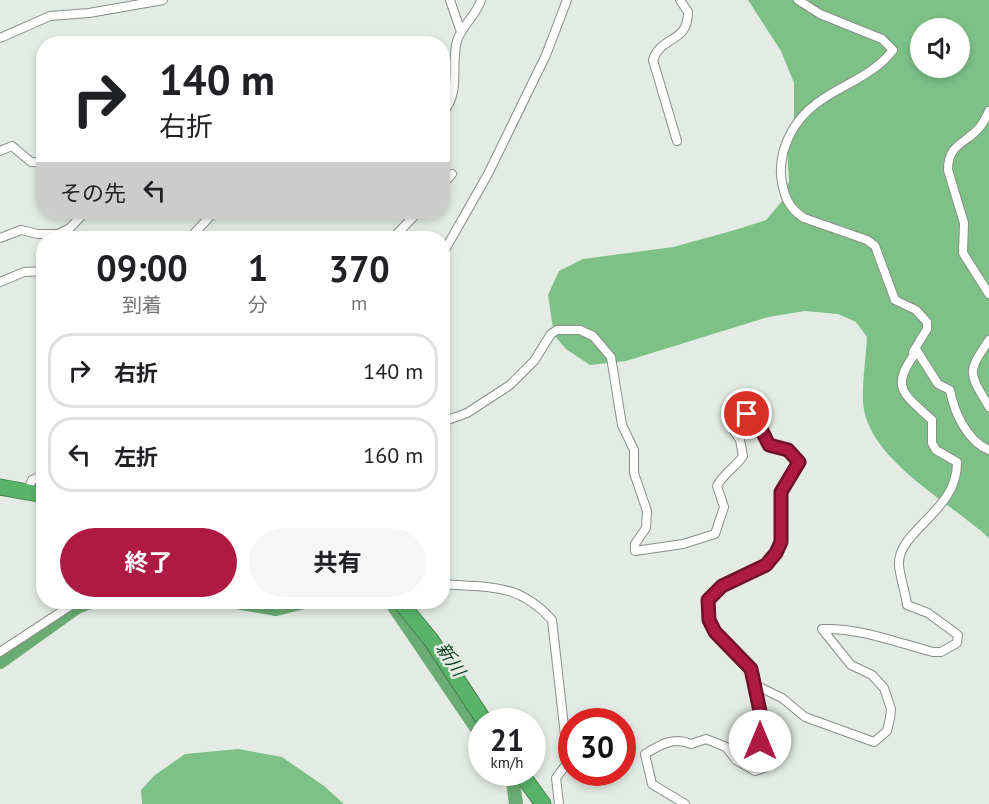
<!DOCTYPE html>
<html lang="ja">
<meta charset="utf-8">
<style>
body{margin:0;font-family:"PT Sans","Noto Sans JP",sans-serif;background:#f6f6f6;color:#202124;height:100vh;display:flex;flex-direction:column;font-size:22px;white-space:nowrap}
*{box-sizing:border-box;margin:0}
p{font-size:20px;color:#757577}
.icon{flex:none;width:33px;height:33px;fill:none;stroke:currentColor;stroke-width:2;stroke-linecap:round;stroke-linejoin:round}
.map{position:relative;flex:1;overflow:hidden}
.sheet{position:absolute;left:36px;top:231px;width:414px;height:378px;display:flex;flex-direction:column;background:#fff;border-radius:24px;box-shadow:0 3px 9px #0003}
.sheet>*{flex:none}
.guide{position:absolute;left:36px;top:36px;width:414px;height:183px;border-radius:24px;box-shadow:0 3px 9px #0003;background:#fff;color:#202124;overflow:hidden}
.controls{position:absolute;left:910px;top:18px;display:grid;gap:12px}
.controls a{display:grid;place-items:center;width:60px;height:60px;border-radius:50%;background:#fff;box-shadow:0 3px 9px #0003;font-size:30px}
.speed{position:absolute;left:468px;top:708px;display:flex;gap:12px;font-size:30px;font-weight:700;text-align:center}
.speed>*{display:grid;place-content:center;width:78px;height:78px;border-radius:50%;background:#fff;box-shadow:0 3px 9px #0003;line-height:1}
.speed small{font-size:15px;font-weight:400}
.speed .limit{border:9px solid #d22;background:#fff;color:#111}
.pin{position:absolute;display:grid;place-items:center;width:51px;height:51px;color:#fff;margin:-26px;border:3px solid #fff;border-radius:50%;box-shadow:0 2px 6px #0007}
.me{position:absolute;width:66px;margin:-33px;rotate:0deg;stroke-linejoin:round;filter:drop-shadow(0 0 4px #0008)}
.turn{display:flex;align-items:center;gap:21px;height:126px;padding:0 24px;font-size:27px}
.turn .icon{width:78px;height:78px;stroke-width:2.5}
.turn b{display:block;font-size:42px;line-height:51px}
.then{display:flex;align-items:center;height:57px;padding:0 24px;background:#0003;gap:12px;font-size:22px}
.eta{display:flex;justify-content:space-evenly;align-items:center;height:102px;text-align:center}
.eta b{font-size:36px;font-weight:700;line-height:42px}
.button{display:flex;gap:12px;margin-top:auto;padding:12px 24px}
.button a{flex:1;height:69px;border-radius:36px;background:#ae1a41;color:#fff;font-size:24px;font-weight:700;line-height:69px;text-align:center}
.button a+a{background:#f6f6f6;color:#202124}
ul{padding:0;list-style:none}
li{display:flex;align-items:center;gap:18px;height:75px;margin:0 12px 9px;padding:0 12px;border:3px solid #e0e0e0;border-radius:24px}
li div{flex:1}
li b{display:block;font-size:22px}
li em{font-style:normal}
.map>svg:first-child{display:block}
</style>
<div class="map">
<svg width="989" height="804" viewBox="0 0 989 804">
<rect width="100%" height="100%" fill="#e3ebe4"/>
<g fill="#7ec187" fill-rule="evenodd">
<path d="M748,0H989V538C950,502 866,459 863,402C862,381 866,358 867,337L856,322L838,314L805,311L768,317L626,361L590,365L566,349L554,335L548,295L559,271L583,259L673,247L735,230L766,220L783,200L789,181L787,146L794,120V83L781,51ZM921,28H960V68H921Z"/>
<polygon points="238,749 282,757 324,786 344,804 142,804 141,790 155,775 185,754"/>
</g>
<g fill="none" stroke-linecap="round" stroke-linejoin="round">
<g stroke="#6aac73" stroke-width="14">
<polyline points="236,602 276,609 304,602"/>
<polyline points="391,602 482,736"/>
<polyline points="0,662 77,607 90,602"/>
<polyline points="506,772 513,782 516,804"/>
</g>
<defs>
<g id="street">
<polyline points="450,0 461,32"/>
<path d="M798,0L820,14L882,39L893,50C866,86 816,88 792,131C784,145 780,158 781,175C783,194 788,208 804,218L867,240L875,246L895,300L916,310L927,322V329L913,352L917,351L938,384L950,390C954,412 967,441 989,450"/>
<polyline points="0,38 50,16 89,13 163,0"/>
<path d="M989,111C986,117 983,124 979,128C965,144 948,144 948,170L964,223L963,253L989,294"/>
<path d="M442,114C462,91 450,67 457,41C462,25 476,16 481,0"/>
<path d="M677,141L653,60C661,35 688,44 688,12L680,0"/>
<polyline points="0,151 12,146 31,162 44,163"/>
<polyline points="442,185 452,174"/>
<polyline points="0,238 21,230 38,234 58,234 70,228 85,212"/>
<polyline points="190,238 214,212"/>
<polyline points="393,238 418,212"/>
<polyline points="442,255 488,174 546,55 567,0"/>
<polyline points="0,282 24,272 44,271"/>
<path d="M989,340C966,374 969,372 989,407"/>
<path d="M442,422L467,413L510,385L534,361L551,334L557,330H580L593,336L611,357L622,425L634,450V473L647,511L646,528L635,544V551L683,544L715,534L724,507L717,486C724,473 735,468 743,456L740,440L734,431L747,414L757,421L769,445L788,450L799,462L781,492V542L776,553L767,565L722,586L707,600L711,626L751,669L761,716L760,741L764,768L755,771L736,760L726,747L706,739L691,744C674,736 660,745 645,754L652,784L685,804"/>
<polyline points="28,490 32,480 44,475"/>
<path d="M442,584C489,588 518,582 552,620L568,762L556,778L559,804"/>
<polyline points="0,652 76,602"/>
<path d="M753,684L782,698L805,717L874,742L887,731L890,718L891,709L884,688L872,675L851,665L822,629C861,628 895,642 933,652H941L957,643L958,635L928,613L907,605C906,594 899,574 899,564C898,530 958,511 957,462L936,450L932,443V420C903,393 889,388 917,351"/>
</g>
<g id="highway">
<polyline points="0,487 44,495"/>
<polyline points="400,602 431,640 485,722"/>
<polyline points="520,772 543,804"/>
</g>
</defs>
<use href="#street" stroke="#878e87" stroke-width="10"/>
<use href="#highway" stroke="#468250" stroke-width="17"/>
<use href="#street" stroke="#fff" stroke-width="8"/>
<use href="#highway" stroke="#59b469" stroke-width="15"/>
</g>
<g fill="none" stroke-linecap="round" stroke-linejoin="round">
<defs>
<polyline id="route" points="747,414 757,421 769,445 788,450 799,462 781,492 781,542 776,553 766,565 722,586 708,600 709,620 715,632 751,669 761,716 760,741"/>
</defs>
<use href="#route" stroke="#71112a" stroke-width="15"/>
<use href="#route" stroke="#ae1a41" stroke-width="10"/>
</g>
<g text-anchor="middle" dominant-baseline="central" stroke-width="5" stroke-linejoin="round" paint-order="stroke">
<g font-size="18" font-style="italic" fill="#083b16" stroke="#e3ebe4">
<text transform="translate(451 659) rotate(56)">新川</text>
</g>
</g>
</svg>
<div class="controls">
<a><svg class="icon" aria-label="sound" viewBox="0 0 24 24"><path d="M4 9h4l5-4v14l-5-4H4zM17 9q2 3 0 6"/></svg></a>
</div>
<div class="speed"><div>21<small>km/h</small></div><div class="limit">30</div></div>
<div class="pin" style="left:747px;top:414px;background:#d93025"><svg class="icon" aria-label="arrive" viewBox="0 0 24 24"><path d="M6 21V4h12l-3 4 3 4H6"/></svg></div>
<svg class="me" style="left:760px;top:741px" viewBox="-20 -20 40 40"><circle r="19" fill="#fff"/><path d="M0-13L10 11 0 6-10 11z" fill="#ae1a41"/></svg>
<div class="guide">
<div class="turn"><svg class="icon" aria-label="right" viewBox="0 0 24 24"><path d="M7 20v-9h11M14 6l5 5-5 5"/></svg><div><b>140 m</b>右折</div></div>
<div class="then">その先<svg class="icon" aria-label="left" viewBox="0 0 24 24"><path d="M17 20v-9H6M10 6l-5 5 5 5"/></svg></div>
</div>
<section class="sheet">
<div class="eta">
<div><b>09:00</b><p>到着</p></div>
<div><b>1</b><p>分</p></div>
<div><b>370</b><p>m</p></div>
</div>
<ul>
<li><svg class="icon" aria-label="right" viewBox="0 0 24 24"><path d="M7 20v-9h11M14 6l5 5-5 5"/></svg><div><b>右折</b></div><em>140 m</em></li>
<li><svg class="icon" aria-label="left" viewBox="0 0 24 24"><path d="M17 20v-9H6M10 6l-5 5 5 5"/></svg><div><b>左折</b></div><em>160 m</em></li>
</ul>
<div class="button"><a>終了</a><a>共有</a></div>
</section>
</div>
